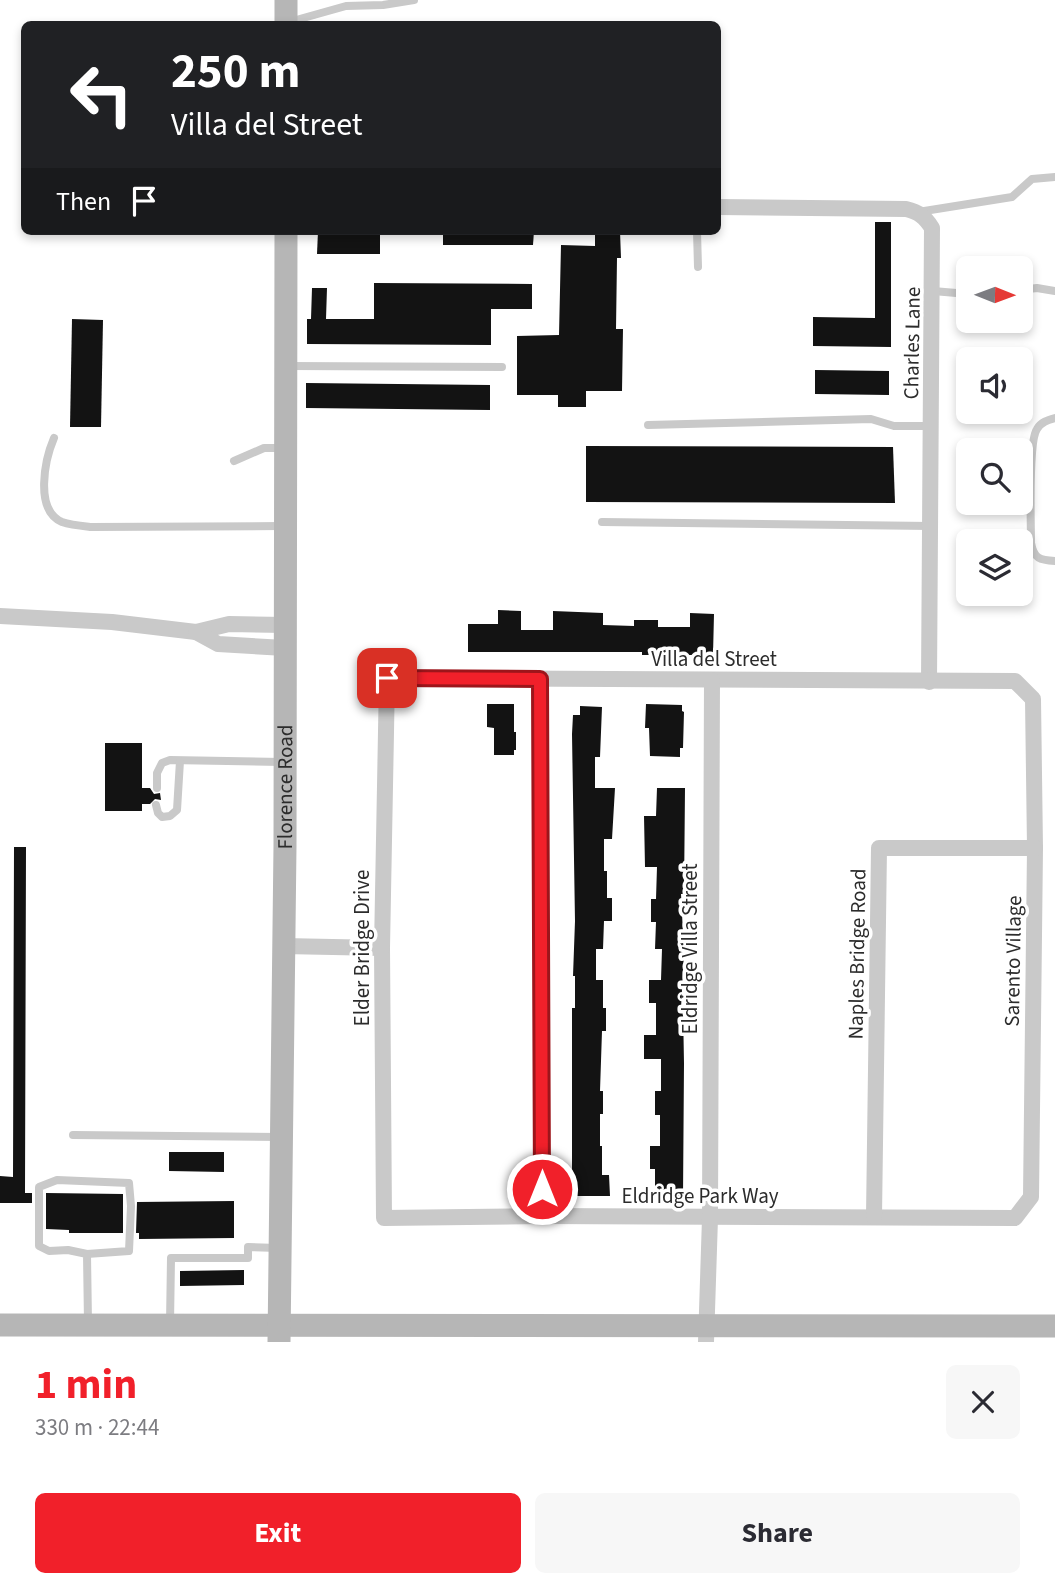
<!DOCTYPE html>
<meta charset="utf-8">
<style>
body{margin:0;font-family:"Source Sans 3",sans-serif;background:#f7f7f7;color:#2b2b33;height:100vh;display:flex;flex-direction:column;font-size:26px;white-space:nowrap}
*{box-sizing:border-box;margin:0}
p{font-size:23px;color:#7c7c81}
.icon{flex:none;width:38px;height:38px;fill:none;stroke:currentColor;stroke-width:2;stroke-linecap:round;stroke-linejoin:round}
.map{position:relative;height:1342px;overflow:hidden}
.sheet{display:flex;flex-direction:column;background:#fff;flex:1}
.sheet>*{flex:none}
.guide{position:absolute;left:21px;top:21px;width:700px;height:214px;border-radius:10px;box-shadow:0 4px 10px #0003;background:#202124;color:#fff;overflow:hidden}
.needle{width:46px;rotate:91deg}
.controls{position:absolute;left:956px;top:256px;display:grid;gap:14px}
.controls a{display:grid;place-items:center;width:77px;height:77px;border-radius:10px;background:#fff;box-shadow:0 4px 10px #0003;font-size:35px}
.pin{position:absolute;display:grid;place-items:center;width:60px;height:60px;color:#fff;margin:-30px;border-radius:14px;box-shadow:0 4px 10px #0006}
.me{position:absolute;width:77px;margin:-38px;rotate:0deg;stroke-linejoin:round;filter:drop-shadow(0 0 5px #0008)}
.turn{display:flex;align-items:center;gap:24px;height:147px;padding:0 35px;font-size:32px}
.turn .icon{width:91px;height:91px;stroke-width:2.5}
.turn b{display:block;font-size:49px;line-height:60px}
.then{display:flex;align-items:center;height:66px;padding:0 35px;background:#0003;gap:14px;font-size:26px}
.round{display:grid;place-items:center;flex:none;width:74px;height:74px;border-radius:10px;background:#f7f7f7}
.summary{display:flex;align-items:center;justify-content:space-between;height:119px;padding:0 35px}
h1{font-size:42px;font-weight:700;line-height:52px;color:#f1202a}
.primary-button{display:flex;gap:14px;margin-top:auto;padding:14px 35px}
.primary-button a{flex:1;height:80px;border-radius:10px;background:#f1202a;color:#fff;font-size:28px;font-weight:700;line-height:80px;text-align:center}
.primary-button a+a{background:#f7f7f7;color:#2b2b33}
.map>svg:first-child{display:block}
</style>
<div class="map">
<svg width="1055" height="1342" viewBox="0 0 1055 1342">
<rect width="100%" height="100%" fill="#fff"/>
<g fill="#131313">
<polygon points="875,222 891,222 891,347 813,346 813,317 875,318"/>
<polygon points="318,231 380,231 380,254 317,254"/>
<polygon points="443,231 534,231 533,245 443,245"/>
<polygon points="595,231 620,231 621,258 617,258 616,329 623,329 622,391 586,391 586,407 558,407 558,395 517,395 517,336 559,335 561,245 595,246"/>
<polygon points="374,283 532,284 532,309 491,309 491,345 307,344 307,319 311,319 312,288 327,288 326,319 374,319"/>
<polygon points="72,319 103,320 101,427 70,427"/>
<polygon points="815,370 889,371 889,395 815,394"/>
<polygon points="306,383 490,385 490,410 306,408"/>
<polygon points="586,446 893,447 895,503 586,502"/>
<polygon points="498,610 521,611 521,630 553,630 553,611 603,613 603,625 634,626 634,620 658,620 658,627 690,627 690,613 714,614 713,655 642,655 642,652 468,652 468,624 498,624"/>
<polygon points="487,704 514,704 514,732 516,732 516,750 514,750 514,755 494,755 494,728 487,727"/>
<polygon points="646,704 682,705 682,711 684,712 683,748 680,748 680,757 650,756 649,728 645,728"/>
<polygon points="580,706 602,707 600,757 595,757 595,788 615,788 612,839 604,839 604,871 607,871 607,898 612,898 612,921 604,921 603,949 596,949 596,980 603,980 603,1008 606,1008 606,1031 602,1031 600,1091 603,1091 603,1114 600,1114 600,1146 602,1146 602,1175 609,1175 610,1196 575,1196 575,1191 572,1191 572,1008 575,1008 575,976 573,976 575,921 572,734 573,715 580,715"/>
<polygon points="105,743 142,743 142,788 150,788 154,794 160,793 161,800 155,799 150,804 142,804 142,811 105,811"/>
<polygon points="657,788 685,788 684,894 681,894 684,953 681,1008 683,1008 684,1063 683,1197 655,1197 655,1169 650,1169 650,1146 660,1146 660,1115 655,1115 655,1091 661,1091 661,1059 644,1059 644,1035 656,1035 656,1003 649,1003 649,980 661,980 662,949 655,949 656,922 651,922 651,899 656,899 657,867 645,867 644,816 656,816"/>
<polygon points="14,847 26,847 25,1193 32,1193 32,1203 0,1203 0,1176 13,1177"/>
<polygon points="169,1152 224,1152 224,1172 169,1171"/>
<polygon points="46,1193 123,1194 123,1233 69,1233 69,1230 46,1229"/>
<polygon points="234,1201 234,1238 139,1239 139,1233 136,1233 137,1202"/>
<polygon points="244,1270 244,1285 180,1286 180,1271"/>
</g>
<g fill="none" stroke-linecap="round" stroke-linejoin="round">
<g stroke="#c9c9c9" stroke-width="8">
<polyline points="289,22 346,6 383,5 414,0"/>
<polyline points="918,212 1012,197 1032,179 1055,177"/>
<polyline points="697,231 698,267"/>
<polyline points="1020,290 1037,288 1055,291"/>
<polyline points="933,291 968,294"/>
<polyline points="289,366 502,367"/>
<path d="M1055,418C1048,420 1041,422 1037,429C1028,442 1031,522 1031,543C1034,559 1040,560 1055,561"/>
<polyline points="648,425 871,419 894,426 932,426"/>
<path d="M54,438C45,459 34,510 62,522C71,525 82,526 91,527L282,526"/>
<polyline points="234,461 264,448 284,448"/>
<polyline points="602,522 931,526"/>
<polyline points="157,788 157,773 162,763 170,760 282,762"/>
<polyline points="156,805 158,813 162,817 170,816 177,810 180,761"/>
<polyline points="73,1135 279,1137"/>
<polyline points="87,1254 129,1251 131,1206 129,1183 57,1180 39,1187 39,1246 49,1251 68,1250 87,1254 88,1323"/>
<polyline points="170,1324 171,1258 248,1258 248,1247 278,1248"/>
</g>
<g stroke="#c9c9c9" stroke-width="16">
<path d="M718,207L906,209C919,212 925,217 932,228L929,682"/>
<polyline points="0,616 112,622 196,632 229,624 285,625"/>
<polyline points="196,632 218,644 285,648"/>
<polygon points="387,678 1015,681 1033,699 1035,848 1031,1197 1015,1218 542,1216 384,1218 382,948"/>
<polyline points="540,679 542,1216"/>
<polyline points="283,946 382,948"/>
<polyline points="874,1217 879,848 1035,848"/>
<polyline points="706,1342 710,1218 712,680"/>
</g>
<g stroke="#b6b6b6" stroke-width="23">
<polyline points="286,24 286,0"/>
<polyline points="0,1325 1055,1326"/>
<path id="s1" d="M279,1342L285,846L286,231"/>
</g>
</g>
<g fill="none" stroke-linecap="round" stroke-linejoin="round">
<defs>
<polyline id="route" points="387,678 540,679 542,1189"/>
</defs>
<use href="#route" stroke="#9d151b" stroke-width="18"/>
<use href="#route" stroke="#f1202a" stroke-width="12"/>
</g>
<g text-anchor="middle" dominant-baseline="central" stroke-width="7" stroke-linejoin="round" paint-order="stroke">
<g font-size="21" fill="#2c2c2c" stroke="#fff">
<text transform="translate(912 343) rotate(-89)">Charles Lane</text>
<text x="714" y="659">Villa del Street</text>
<text stroke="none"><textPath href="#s1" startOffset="555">Florence Road</textPath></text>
<text transform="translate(362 948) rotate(-90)">Elder Bridge Drive</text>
<text transform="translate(690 949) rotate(-90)">Eldridge Villa Street</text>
<text transform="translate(857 954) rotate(-89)">Naples Bridge Road</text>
<text transform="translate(1013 961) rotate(-89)">Sarento Village</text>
<text x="700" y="1196">Eldridge Park Way</text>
</g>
</g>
</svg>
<div class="controls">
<a><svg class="needle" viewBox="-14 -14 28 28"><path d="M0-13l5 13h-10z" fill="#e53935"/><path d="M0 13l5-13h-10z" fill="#7c7c81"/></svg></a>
<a><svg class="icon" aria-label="sound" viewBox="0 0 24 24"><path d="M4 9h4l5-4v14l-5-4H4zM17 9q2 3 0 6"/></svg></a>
<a><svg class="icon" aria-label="search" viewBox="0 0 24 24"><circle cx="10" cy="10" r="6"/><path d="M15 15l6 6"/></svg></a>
<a><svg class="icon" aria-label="layers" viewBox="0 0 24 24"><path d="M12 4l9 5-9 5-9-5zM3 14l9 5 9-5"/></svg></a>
</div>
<div class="pin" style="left:387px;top:678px;background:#d93025"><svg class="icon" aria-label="arrive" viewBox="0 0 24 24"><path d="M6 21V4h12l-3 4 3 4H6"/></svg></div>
<svg class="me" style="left:542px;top:1189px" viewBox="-20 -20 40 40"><circle r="17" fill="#f1202a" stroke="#fff" stroke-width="3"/><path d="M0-11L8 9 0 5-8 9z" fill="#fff"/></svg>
<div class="guide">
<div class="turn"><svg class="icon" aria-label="left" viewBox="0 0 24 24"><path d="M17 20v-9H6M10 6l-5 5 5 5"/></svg><div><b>250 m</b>Villa del Street</div></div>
<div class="then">Then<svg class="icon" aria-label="arrive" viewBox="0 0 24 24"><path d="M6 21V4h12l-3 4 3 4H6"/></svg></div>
</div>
</div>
<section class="sheet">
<div class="summary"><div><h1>1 min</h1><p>330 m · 22:44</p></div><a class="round"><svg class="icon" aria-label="close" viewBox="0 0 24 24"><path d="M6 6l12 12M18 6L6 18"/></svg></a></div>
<div class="primary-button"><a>Exit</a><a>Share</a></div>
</section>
